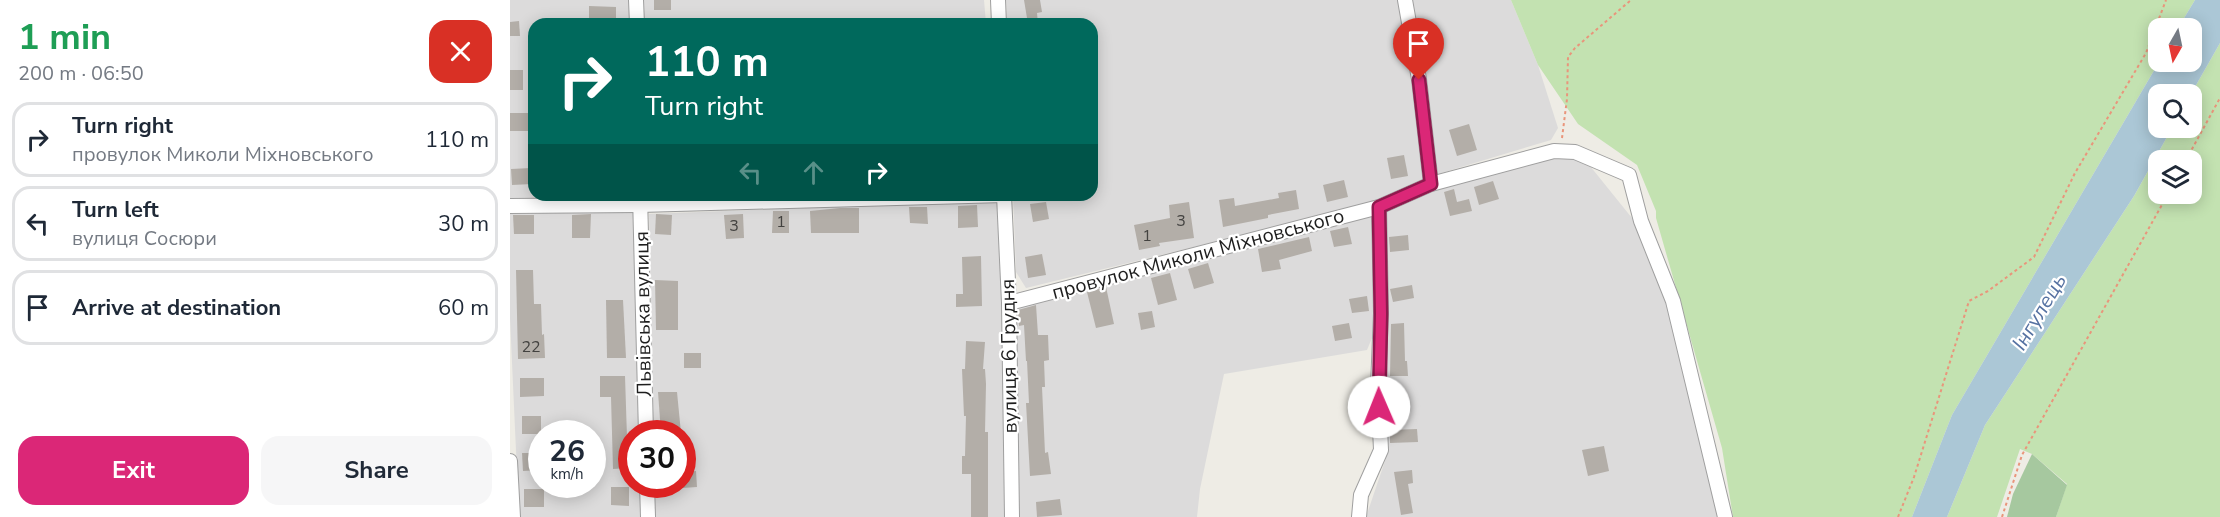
<!DOCTYPE html>
<meta charset="utf-8">
<style>
body{margin:0;font-family:"Nunito Sans",sans-serif;background:#f6f6f7;color:#1f2937;height:100vh;display:flex;flex-direction:column;font-size:22px;white-space:nowrap}
*{box-sizing:border-box;margin:0}
p{font-size:20px;color:#747a83}
.icon{flex:none;width:33px;height:33px;fill:none;stroke:currentColor;stroke-width:2;stroke-linecap:round;stroke-linejoin:round}
.map{position:relative;flex:1;overflow:hidden}
.details{display:flex;flex-direction:column;background:#fff;width:510px}
.details>*{flex:none}
.top-card{position:absolute;left:18px;top:18px;width:570px;height:183px;border-radius:18px;box-shadow:0 3px 15px #0003;background:#00695c;color:#fff;overflow:hidden}
.needle{width:39px;rotate:189deg}
.fabs{position:absolute;left:1638px;top:18px;display:grid;gap:12px}
.fabs a{display:grid;place-items:center;width:54px;height:54px;border-radius:12px;background:#fff;box-shadow:0 3px 15px #0003;font-size:30px}
.speed{position:absolute;left:18px;top:420px;display:flex;gap:12px;font-size:30px;font-weight:700;text-align:center}
.speed>*{display:grid;place-content:center;width:78px;height:78px;border-radius:50%;background:#fff;box-shadow:0 3px 15px #0003;line-height:1}
.speed small{font-size:15px;font-weight:400}
.speed .limit{border:9px solid #d22;background:#fff;color:#111}
.pin{position:absolute;display:grid;place-items:center;width:51px;height:51px;color:#fff;margin:-62px -26px;border-radius:50% 50% 50% 0;rotate:-45deg;box-shadow:0 0 6px #0007}
.pin .icon{rotate:45deg}
.me{position:absolute;width:66px;margin:-33px;rotate:359deg;stroke-linejoin:round;filter:drop-shadow(0 0 4px #0008)}
.turn{display:flex;align-items:center;gap:21px;height:126px;padding:0 18px;font-size:27px}
.turn .icon{width:78px;height:78px;stroke-width:2.5}
.turn b{display:block;font-size:42px;line-height:51px}
.lanes{display:flex;align-items:center;height:57px;padding:0 18px;background:#0003;justify-content:center;gap:30px;direction:ltr}
.lanes .off{opacity:.35}
.round{display:grid;place-items:center;flex:none;width:63px;height:63px;border-radius:18px;background:#f6f6f7}
.summary{display:flex;align-items:center;justify-content:space-between;height:102px;padding:0 18px}
h1{font-size:36px;font-weight:700;line-height:45px;color:#1e9e55}
.button{display:flex;gap:12px;margin-top:auto;padding:12px 18px}
.button a{flex:1;height:69px;border-radius:18px;background:#db2777;color:#fff;font-size:24px;font-weight:700;line-height:69px;text-align:center}
.button a+a{background:#f6f6f7;color:#1f2937}
ul{padding:0;list-style:none}
li{display:flex;align-items:center;gap:18px;height:75px;margin:0 12px 9px;padding:0 6px;border:3px solid #e0e1e3;border-radius:18px}
li div{flex:1}
li b{display:block;font-size:22px}
li em{font-style:normal}
main{display:flex;flex:1;min-height:0}
.map>svg:first-child{display:block}
</style>
<main>
<section class="details">
<div class="summary"><div><h1>1 min</h1><p>200 m · 06:50</p></div><a class="round" style="background:#d93025;color:#fff"><svg class="icon" aria-label="close" viewBox="0 0 24 24"><path d="M6 6l12 12M18 6L6 18"/></svg></a></div>
<ul>
<li><svg class="icon" aria-label="right" viewBox="0 0 24 24"><path d="M7 20v-9h11M14 6l5 5-5 5"/></svg><div><b>Turn right</b><p>провулок Миколи Міхновського</p></div><em>110 m</em></li>
<li><svg class="icon" aria-label="left" viewBox="0 0 24 24"><path d="M17 20v-9H6M10 6l-5 5 5 5"/></svg><div><b>Turn left</b><p>вулиця Сосюри</p></div><em>30 m</em></li>
<li><svg class="icon" aria-label="arrive" viewBox="0 0 24 24"><path d="M6 21V4h12l-3 4 3 4H6"/></svg><div><b>Arrive at destination</b></div><em>60 m</em></li>
</ul>
<div class="button"><a>Exit</a><a>Share</a></div>
</section>
<div class="map">
<svg width="1710" height="517" viewBox="0 0 1710 517">
<rect width="100%" height="100%" fill="#eeece5"/>
<g fill="#dcdbdb" fill-rule="evenodd">
<polygon points="0,0 119,0 120,24 24,24 24,195 116,195 113,198 0,200"/>
<polygon points="133,0 474,0 476,24 134,24"/>
<polygon points="496,0 890,0 908,109 915,181 868,202 516,288 506,272 503,195 582,195 582,24 497,24"/>
<polygon points="902,0 1001,0 1028,65 1048,128 1041,140 928,174"/>
<polygon points="1054,156 1076,161 1126,223 1166,322 1208,517 856,517 876,458 873,387 876,212 926,189"/>
<polygon points="476,201 488,202 490,250 496,517 144,517 143,485 172,484 172,434 143,433 139,214"/>
<path d="M119,208L128,215L132,433L122,434V484L133,485L134,517H9L0,318V209ZM32,434H82V484H32Z"/>
<polygon points="864,215 864,333 857,350 714,374 690,489 687,517 509,517 506,307"/>
</g>
<g fill="#c3e2b1" fill-rule="evenodd">
<polygon points="1001,0 1685,0 1668,28 1648,28 1649,62 1442,415 1402,517 1223,517 1212,448 1146,218 1146,211 1127,165 1068,124 1028,65"/>
<path d="M1710,43V517H1546L1557,484L1522,454L1510,449L1487,517H1437L1475,425L1624,196L1662,128H1682L1681,94ZM1648,160H1682V194H1648Z"/>
</g>
<polygon fill="#a6c89f" points="1522,454 1557,485 1546,517 1497,517 1503,494"/>
<polygon fill="#abc7d6" points="1685,0 1710,0 1710,43 1681,94 1648,94 1648,128 1662,128 1624,196 1475,425 1437,517 1402,517 1442,415 1649,62 1682,62 1682,28 1668,28"/>
<g fill="#b3aea8">
<rect x="144" y="0" width="17" height="10"/>
<polygon points="514,0 530,0 532,12 527,13 528,24 518,24"/>
<polygon points="79,6 106,7 106,24 79,24"/>
<polygon points="9,21 10,36 0,36 0,22"/>
<rect x="0" y="70" width="13" height="20"/>
<polygon points="0,113 18,113 19,131 0,131"/>
<polygon points="959,124 967,150 947,156 939,130"/>
<polygon points="894,155 898,176 881,179 877,158"/>
<polygon points="21,168 22,184 2,185 1,169"/>
<polygon points="834,180 838,197 817,202 813,185"/>
<polygon points="983,181 989,199 969,205 964,187"/>
<polygon points="944,189 947,202 959,199 962,211 940,216 934,192"/>
<polygon points="786,190 789,209 758,215 758,218 713,227 709,200 724,198 725,206 769,198 768,193"/>
<polygon points="536,202 539,219 523,222 520,204"/>
<polygon points="679,202 684,238 649,243 650,246 629,250 624,225 660,218 659,205"/>
<polygon points="467,205 468,227 448,228 448,206"/>
<polygon points="399,207 417,207 418,224 400,223"/>
<polygon points="330,208 349,208 349,233 301,233 300,211"/>
<polygon points="263,211 279,211 279,233 262,233"/>
<polygon points="81,214 80,238 62,238 62,215"/>
<polygon points="146,214 162,215 161,235 145,234"/>
<polygon points="233,214 234,238 216,239 214,215"/>
<polygon points="3,215 24,215 24,234 4,234"/>
<polygon points="838,227 842,244 824,247 820,231"/>
<polygon points="898,235 899,250 880,252 879,237"/>
<polygon points="799,237 802,251 769,260 771,269 752,272 748,249"/>
<polygon points="532,254 536,275 518,278 515,257"/>
<polygon points="471,256 472,306 446,307 446,294 453,294 452,257"/>
<polygon points="698,263 704,283 684,289 678,269"/>
<polygon points="6,270 23,270 24,304 31,304 32,335 34,334 35,358 8,359"/>
<polygon points="660,273 667,300 648,305 641,278"/>
<polygon points="145,280 168,281 168,330 146,330"/>
<polygon points="902,285 904,298 883,302 880,289"/>
<polygon points="596,287 604,324 586,328 577,292"/>
<polygon points="857,296 859,311 842,313 839,299"/>
<polygon points="96,300 113,300 116,358 97,358"/>
<polygon points="526,305 528,335 538,335 539,360 534,361 535,387 532,387 535,453 538,452 541,474 520,476 516,403 519,403 517,361 516,361 514,325 509,326 508,310"/>
<polygon points="642,311 645,327 631,330 628,313"/>
<polygon points="839,323 842,338 825,341 822,326"/>
<polygon points="894,323 895,361 897,361 898,376 880,376 881,324"/>
<polygon points="456,341 475,342 473,369 475,369 476,384 475,432 478,432 478,517 461,517 461,474 452,474 452,456 455,456 456,416 454,416 452,369 455,369"/>
<rect x="174" y="353" width="17" height="15"/>
<polygon points="90,376 115,376 118,468 103,469 101,397 90,397"/>
<polygon points="10,378 34,378 34,396 10,397"/>
<polygon points="887,385 888,402 878,402 877,386"/>
<polygon points="148,392 167,392 171,433 151,433"/>
<rect x="12" y="416" width="19" height="18"/>
<polygon points="907,429 908,442 880,443 880,430"/>
<polygon points="1094,446 1099,471 1078,476 1072,450"/>
<polygon points="12,453 32,453 32,470 13,471"/>
<polygon points="902,470 903,483 898,484 903,513 891,515 884,472"/>
<polygon points="186,471 187,487 172,488 172,472"/>
<polygon points="101,487 119,487 119,506 101,505"/>
<rect x="14" y="489" width="20" height="18"/>
<polygon points="550,499 552,515 527,517 526,502"/>
</g>
<g fill="none" stroke-linecap="round" stroke-linejoin="round">
<defs>
<g id="street">
<polyline points="126,0 127,24"/>
<polyline points="488,0 489,24"/>
<polyline points="895,0 909,79 921,184"/>
<polyline points="130,195 136,434"/>
<polyline points="494,195 499,303 502,517"/>
<polyline points="0,206 130,205 494,195"/>
<polyline points="499,303 869,207 921,184 1044,151 1065,152 1119,175 1131,221 1163,301 1215,517"/>
<polyline points="0,461 3,517"/>
<polyline points="137,484 138,517"/>
<polyline points="849,517 851,495 871,450 868,386 871,313 869,207"/>
</g>
</defs>
<use href="#street" stroke="#9f9f9f" stroke-width="16"/>
<g stroke="#e9957b" stroke-width="2" stroke-dasharray="3 3" stroke-linecap="butt">
<polyline points="1052,138 1057,99 1058,57 1065,48 1121,0"/>
<polyline points="1676,160 1710,98"/>
<polyline points="1388,517 1404,477 1459,301 1478,291 1524,257 1565,173 1636,53 1656,0"/>
<polyline points="1492,517 1512,455 1658,194"/>
</g>
<use href="#street" stroke="#fff" stroke-width="14"/>
</g>
<g fill="none" stroke-linecap="round" stroke-linejoin="round">
<defs>
<polyline id="route" points="869,407 871,314 869,207 921,184 909,80"/>
</defs>
<use href="#route" stroke="#8e194d" stroke-width="15"/>
<use href="#route" stroke="#db2777" stroke-width="10"/>
</g>
<g text-anchor="middle" dominant-baseline="central" stroke-width="4.5" stroke-linejoin="round" paint-order="stroke">
<g font-size="16" fill="#434240">
<text x="671" y="221">3</text>
<text x="271" y="222">1</text>
<text x="224" y="226">3</text>
<text x="637" y="236">1</text>
<text x="21" y="347">22</text>
</g>
<g font-size="20" fill="#1e1e1e" stroke="#fff">
<text transform="translate(688 254) rotate(-15)">провулок Миколи Міхновського</text>
<text transform="translate(133 314) rotate(-91)">Львівська вулиця</text>
<text transform="translate(499 356) rotate(-91)">вулиця 6 Грудня</text>
</g>
<g font-size="21" font-style="italic" fill="#5672a2" stroke="#fff">
<text transform="translate(1529 312) rotate(-59)">Інгулець</text>
</g>
</g>
</svg>
<div class="fabs">
<a><svg class="needle" viewBox="-14 -14 28 28"><path d="M0-13l5 13h-10z" fill="#e53935"/><path d="M0 13l5-13h-10z" fill="#747a83"/></svg></a>
<a><svg class="icon" aria-label="search" viewBox="0 0 24 24"><circle cx="10" cy="10" r="6"/><path d="M15 15l6 6"/></svg></a>
<a><svg class="icon" aria-label="layers" viewBox="0 0 24 24"><path d="M12 4l9 5-9 5-9-5zM3 14l9 5 9-5"/></svg></a>
</div>
<div class="speed"><div>26<small>km/h</small></div><div class="limit">30</div></div>
<div class="pin" style="left:909px;top:80px;background:#d93025"><svg class="icon" aria-label="arrive" viewBox="0 0 24 24"><path d="M6 21V4h12l-3 4 3 4H6"/></svg></div>
<svg class="me" style="left:869px;top:407px" viewBox="-20 -20 40 40"><circle r="19" fill="#fff"/><path d="M0-13L10 11 0 6-10 11z" fill="#db2777"/></svg>
<div class="top-card">
<div class="turn"><svg class="icon" aria-label="right" viewBox="0 0 24 24"><path d="M7 20v-9h11M14 6l5 5-5 5"/></svg><div><b>110 m</b>Turn right</div></div>
<div class="lanes"><svg class="icon off" aria-label="left" viewBox="0 0 24 24"><path d="M17 20v-9H6M10 6l-5 5 5 5"/></svg><svg class="icon off" aria-label="ahead" viewBox="0 0 24 24"><path d="M12 20V5M6 11l6-6 6 6"/></svg><svg class="icon" aria-label="right" viewBox="0 0 24 24"><path d="M7 20v-9h11M14 6l5 5-5 5"/></svg></div>
</div>
</div>
</main>
